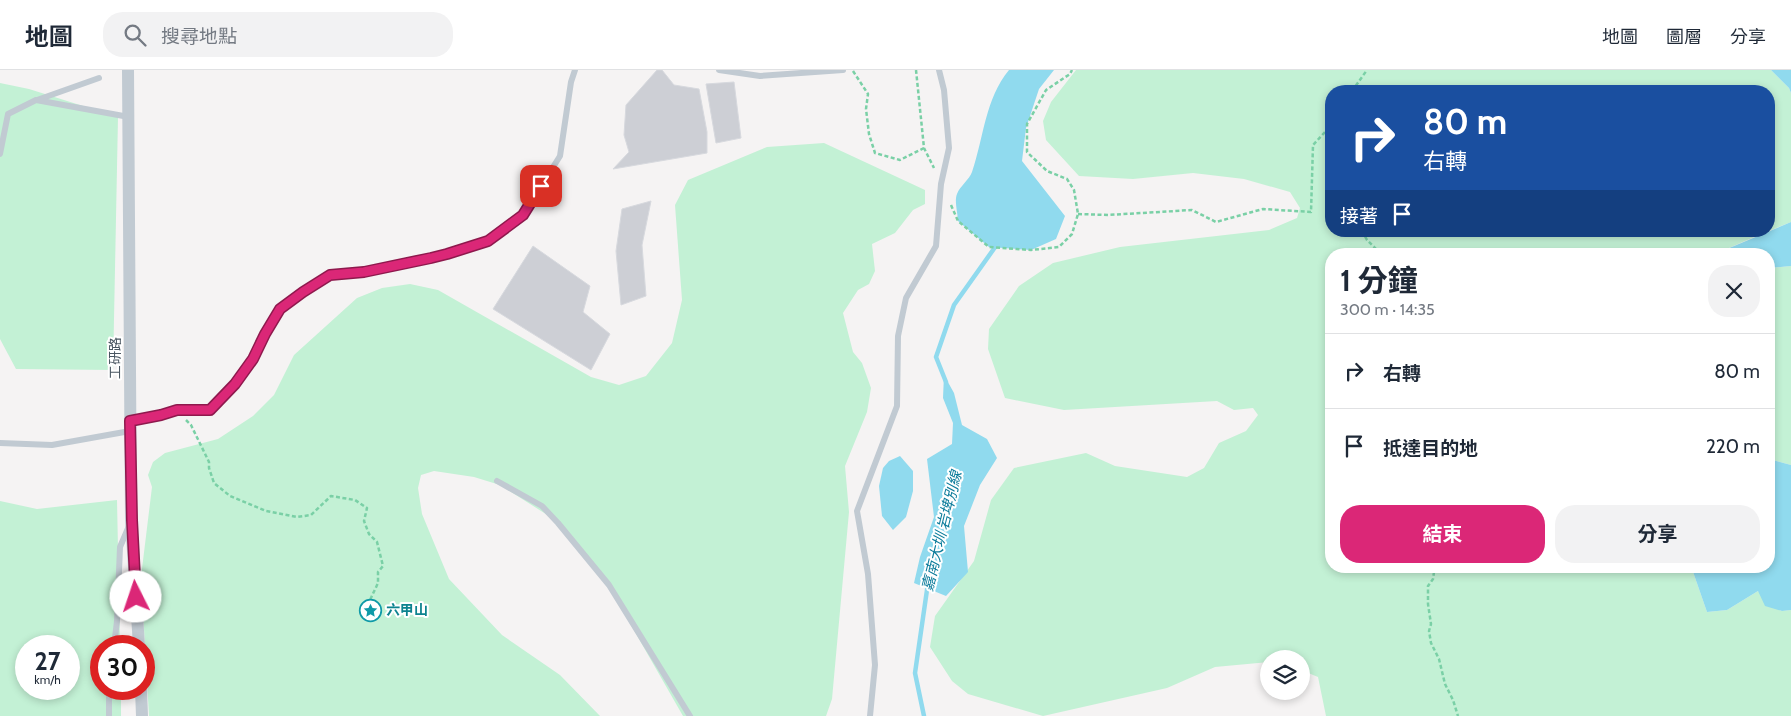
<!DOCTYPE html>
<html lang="zh-TW">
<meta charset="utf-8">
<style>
body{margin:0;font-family:Cabin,"Noto Sans TC",sans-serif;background:#f2f2f3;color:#1f2937;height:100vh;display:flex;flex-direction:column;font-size:19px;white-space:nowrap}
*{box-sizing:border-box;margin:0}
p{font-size:16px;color:#747a83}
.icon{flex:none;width:28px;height:28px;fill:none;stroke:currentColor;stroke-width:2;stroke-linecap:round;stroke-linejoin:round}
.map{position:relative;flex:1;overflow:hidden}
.panel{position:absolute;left:1325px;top:178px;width:450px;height:325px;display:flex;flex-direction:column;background:#fff;border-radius:20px;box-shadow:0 2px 8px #0003}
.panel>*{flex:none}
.top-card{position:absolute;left:1325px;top:15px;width:450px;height:152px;border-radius:20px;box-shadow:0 2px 8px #0003;background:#1a4fa0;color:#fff;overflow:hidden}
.fabs{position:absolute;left:1260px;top:580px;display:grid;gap:10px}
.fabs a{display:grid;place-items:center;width:50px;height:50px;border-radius:50%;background:#fff;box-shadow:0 2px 8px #0003;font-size:25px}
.speed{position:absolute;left:15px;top:565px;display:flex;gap:10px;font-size:25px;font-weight:700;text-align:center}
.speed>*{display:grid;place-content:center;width:65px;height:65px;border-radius:50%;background:#fff;box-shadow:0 2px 8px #0003;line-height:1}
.speed small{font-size:12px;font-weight:400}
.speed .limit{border:8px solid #d22;background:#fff;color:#111}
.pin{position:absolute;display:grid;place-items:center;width:42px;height:42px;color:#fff;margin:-21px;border-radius:10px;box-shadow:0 2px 8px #0006}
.me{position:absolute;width:55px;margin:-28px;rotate:356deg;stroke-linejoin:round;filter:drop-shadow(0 0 4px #0008)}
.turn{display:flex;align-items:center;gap:18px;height:105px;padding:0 15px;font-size:22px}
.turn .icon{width:65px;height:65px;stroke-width:2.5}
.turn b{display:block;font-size:35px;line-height:42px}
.then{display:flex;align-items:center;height:48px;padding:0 15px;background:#0003;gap:10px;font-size:19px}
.round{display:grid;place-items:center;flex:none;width:52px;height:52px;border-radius:20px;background:#f2f2f3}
.overview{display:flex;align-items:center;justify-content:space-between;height:85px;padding:0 15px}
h1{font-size:30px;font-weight:700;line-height:38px}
.primary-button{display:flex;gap:10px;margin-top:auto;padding:10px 15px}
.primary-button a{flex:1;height:58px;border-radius:20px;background:#db2777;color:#fff;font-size:20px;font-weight:700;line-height:58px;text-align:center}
.primary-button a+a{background:#f2f2f3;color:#1f2937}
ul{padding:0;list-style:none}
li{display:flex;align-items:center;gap:15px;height:75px;padding:0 15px;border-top:1px solid #e0e1e3}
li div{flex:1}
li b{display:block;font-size:19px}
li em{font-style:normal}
header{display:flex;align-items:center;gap:30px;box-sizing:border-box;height:70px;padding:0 25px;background:#fff;border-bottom:1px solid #e0e1e3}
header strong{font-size:24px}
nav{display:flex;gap:28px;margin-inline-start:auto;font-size:18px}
.search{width:350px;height:45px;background:#f2f2f3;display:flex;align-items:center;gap:12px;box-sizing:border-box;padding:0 18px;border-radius:20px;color:#747a83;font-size:19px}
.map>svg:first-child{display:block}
</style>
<header>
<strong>地圖</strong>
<div class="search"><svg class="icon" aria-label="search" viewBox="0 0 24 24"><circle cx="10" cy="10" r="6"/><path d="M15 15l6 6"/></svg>搜尋地點</div>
<nav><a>地圖</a><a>圖層</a><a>分享</a></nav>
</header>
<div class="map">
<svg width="1791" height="646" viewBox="0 0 1791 646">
<rect width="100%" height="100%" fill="#f5f3f3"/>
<g fill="#c3f1d5" fill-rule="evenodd">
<polygon points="1076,0 1771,0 1789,18 1791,23 1791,152 1769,161 1769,21 1331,21 1331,161 1768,161 1715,184 1331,184 1331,496 1691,496 1707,542 1727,540 1758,521 1781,541 1791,540 1791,646 1326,646 1318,607 1301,600 1301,589 1269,589 1269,592 1215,597 1167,618 1043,646 968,624 952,611 930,577 935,546 974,491 991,430 1014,398 1086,383 1115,396 1187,407 1204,398 1219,373 1246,361 1258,345 1253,338 1234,340 1217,331 1064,340 1005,328 988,279 989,259 1019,216 1053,193 1120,177 1269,160 1297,148 1300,138 1290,122 1244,109 1193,103 1133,109 1079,106 1046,70 1043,51 1051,32"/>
<polygon points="0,13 29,19 118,47 113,300 16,299 0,269"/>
<polygon points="824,73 925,120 925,134 913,140 895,163 872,174 875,201 869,214 858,220 843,243 853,282 862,293 871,318 867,342 845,396 849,442 832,629 826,646 683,646 611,520 549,446 500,415 474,407 434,401 421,405 418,418 422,444 449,509 502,565 560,605 600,646 149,646 141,507 152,417 148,405 153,392 165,383 218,369 253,346 274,325 294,285 357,228 382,218 410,214 438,220 591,307 619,315 646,306 672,273 682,230 675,135 688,110 767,77"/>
<polygon points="1791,196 1791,395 1769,389 1769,198"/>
<path d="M117,430L120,576H101V619H121V646H0V431L37,439ZM26,576H69V619H26Z"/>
</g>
<g fill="#90daee">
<path d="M1009,0H1054L1039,19L1026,58L1022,91L1065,146L1056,169L1031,180L989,177L958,151C958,144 954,131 957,124C960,116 969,110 972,102C984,67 985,29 1009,0Z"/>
<polygon points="1771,0 1791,0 1791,23 1789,18"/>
<polygon points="1791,152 1791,196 1769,198 1769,184 1715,184"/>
<polygon points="944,305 954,323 962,355 987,369 997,388 980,415 964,456 968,502 946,526 914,513 920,487 934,447 927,389 952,374 953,353 943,328"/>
<polygon points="900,386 913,401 913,421 906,447 893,460 882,446 879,416 883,398 889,391"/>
<polygon points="1769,389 1791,395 1791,540 1782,541 1765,536 1758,521 1727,540 1707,542 1691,496 1769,496"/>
</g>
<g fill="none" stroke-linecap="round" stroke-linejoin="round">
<g stroke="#90daee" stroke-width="4.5">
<polyline points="946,312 936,287 954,235 998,173"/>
<polyline points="924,646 915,603 928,513"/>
</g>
</g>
<g fill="#cdcfd5" stroke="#d7d9de">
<polygon points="657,0 662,0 674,15 699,19 707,62 707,83 613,99 629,82 624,65 626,35"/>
<polygon points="734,12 741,68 716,73 706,14"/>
<polygon points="651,131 642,175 646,226 621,235 616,181 622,139"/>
<polygon points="533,176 590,216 583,242 610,264 591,300 493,239"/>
</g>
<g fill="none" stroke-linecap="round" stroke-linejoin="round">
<g stroke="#7ad0a6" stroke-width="2.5" stroke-dasharray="4 2.5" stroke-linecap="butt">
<polyline points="916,0 924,78 934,98"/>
<polyline points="853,1 868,24 866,39 869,64 875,83 900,90 924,78"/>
<polyline points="1352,21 1367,0"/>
<polyline points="951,135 958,151 989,177 1031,180 1059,177 1072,164 1078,144 1074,120 1067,109 1047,101 1027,82 1027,54 1046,20 1070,4 1072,0"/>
<polyline points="1078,144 1108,145 1192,140 1216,152 1263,139 1311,142 1313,75 1325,62 1331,58"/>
<polyline points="1362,161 1367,170 1381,184"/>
<polyline points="186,350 191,355 209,392 209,398 214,413 230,426 266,441 297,447 311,445 331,426 355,430 367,438 364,451 369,464 377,472 383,496 378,502 378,513 370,530"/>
<polyline points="1431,496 1434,502 1433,509 1428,516 1428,534 1431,554 1429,561 1431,573 1439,589 1445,614 1453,630 1458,646"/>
</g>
<g stroke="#c1cad2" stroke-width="6">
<polyline points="719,0 760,6 843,0"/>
<polyline points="37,30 99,8"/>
<polyline points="0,84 8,44 36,30 129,47"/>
<polyline points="130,351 161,345 177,340 210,339 235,314 253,289 265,264 281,239 330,205 364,202 447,184 488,171 523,145 560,86 571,12 575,0"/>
<polyline points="0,373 52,375 130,361"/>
<polyline points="497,411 542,436 558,453 609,515 690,646"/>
<polyline points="114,576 117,551 120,477 129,456"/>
<polyline points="109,646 109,619"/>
<polyline points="870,646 875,595 868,504 857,441 897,336 898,266 906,228 936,176 941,114 949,78 944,20 939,0"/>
</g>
<g stroke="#c1cad2" stroke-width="12">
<polyline points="128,0 131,450 139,576"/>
<polyline points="141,619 142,646"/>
</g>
</g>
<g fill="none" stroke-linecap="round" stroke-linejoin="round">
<defs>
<polyline id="route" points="136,527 132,450 130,351 161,345 177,340 210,340 235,314 253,289 265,264 280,239 303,222 330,205 364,202 431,188 447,184 488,171 523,145 541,116"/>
</defs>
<use href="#route" stroke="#8e194d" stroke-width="12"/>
<use href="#route" stroke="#db2777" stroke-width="9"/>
</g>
<defs>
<symbol id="sight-ring" viewBox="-11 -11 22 22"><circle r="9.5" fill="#fff" stroke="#0f9aa8" stroke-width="1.5"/><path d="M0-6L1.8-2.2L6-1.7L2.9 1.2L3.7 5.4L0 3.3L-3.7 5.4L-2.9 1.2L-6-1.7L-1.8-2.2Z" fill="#0f9aa8"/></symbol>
</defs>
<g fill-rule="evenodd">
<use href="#sight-ring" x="358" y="528" width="25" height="25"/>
</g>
<g text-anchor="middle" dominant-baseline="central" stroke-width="4" stroke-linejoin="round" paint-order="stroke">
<g font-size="14" fill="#4a5661" stroke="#fff">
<text transform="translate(115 288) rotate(-90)">工研路</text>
</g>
<g font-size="14" font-weight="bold" fill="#0d838f" stroke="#fff" text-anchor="start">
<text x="386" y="540">六甲山</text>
</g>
<g font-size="15" font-style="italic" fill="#0c7c9b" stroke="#fff">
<text transform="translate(942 461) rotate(-76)">嘉南大圳 岩埤別線</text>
</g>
</g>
</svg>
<div class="fabs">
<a><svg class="icon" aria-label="layers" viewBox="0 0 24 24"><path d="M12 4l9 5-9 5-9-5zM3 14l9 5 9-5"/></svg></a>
</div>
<div class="speed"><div>27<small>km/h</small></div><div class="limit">30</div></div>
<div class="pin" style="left:541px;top:116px;background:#d93025"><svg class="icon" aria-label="arrive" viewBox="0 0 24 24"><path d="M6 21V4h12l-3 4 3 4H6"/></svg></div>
<svg class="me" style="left:136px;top:527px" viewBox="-20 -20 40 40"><circle r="19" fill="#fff"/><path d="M0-13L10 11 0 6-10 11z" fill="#db2777"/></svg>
<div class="top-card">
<div class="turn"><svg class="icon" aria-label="right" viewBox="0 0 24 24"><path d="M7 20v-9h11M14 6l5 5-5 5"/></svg><div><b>80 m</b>右轉</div></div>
<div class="then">接著<svg class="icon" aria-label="arrive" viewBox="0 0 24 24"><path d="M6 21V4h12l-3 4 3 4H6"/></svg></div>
</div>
<section class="panel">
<div class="overview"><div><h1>1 分鐘</h1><p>300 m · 14:35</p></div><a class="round"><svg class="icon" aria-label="close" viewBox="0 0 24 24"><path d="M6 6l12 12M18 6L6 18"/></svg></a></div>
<ul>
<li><svg class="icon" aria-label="right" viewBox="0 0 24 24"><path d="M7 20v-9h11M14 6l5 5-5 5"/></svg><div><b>右轉</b></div><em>80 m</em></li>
<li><svg class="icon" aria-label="arrive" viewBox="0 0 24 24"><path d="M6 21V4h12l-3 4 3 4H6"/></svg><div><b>抵達目的地</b></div><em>220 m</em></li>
</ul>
<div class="primary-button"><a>結束</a><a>分享</a></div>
</section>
</div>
